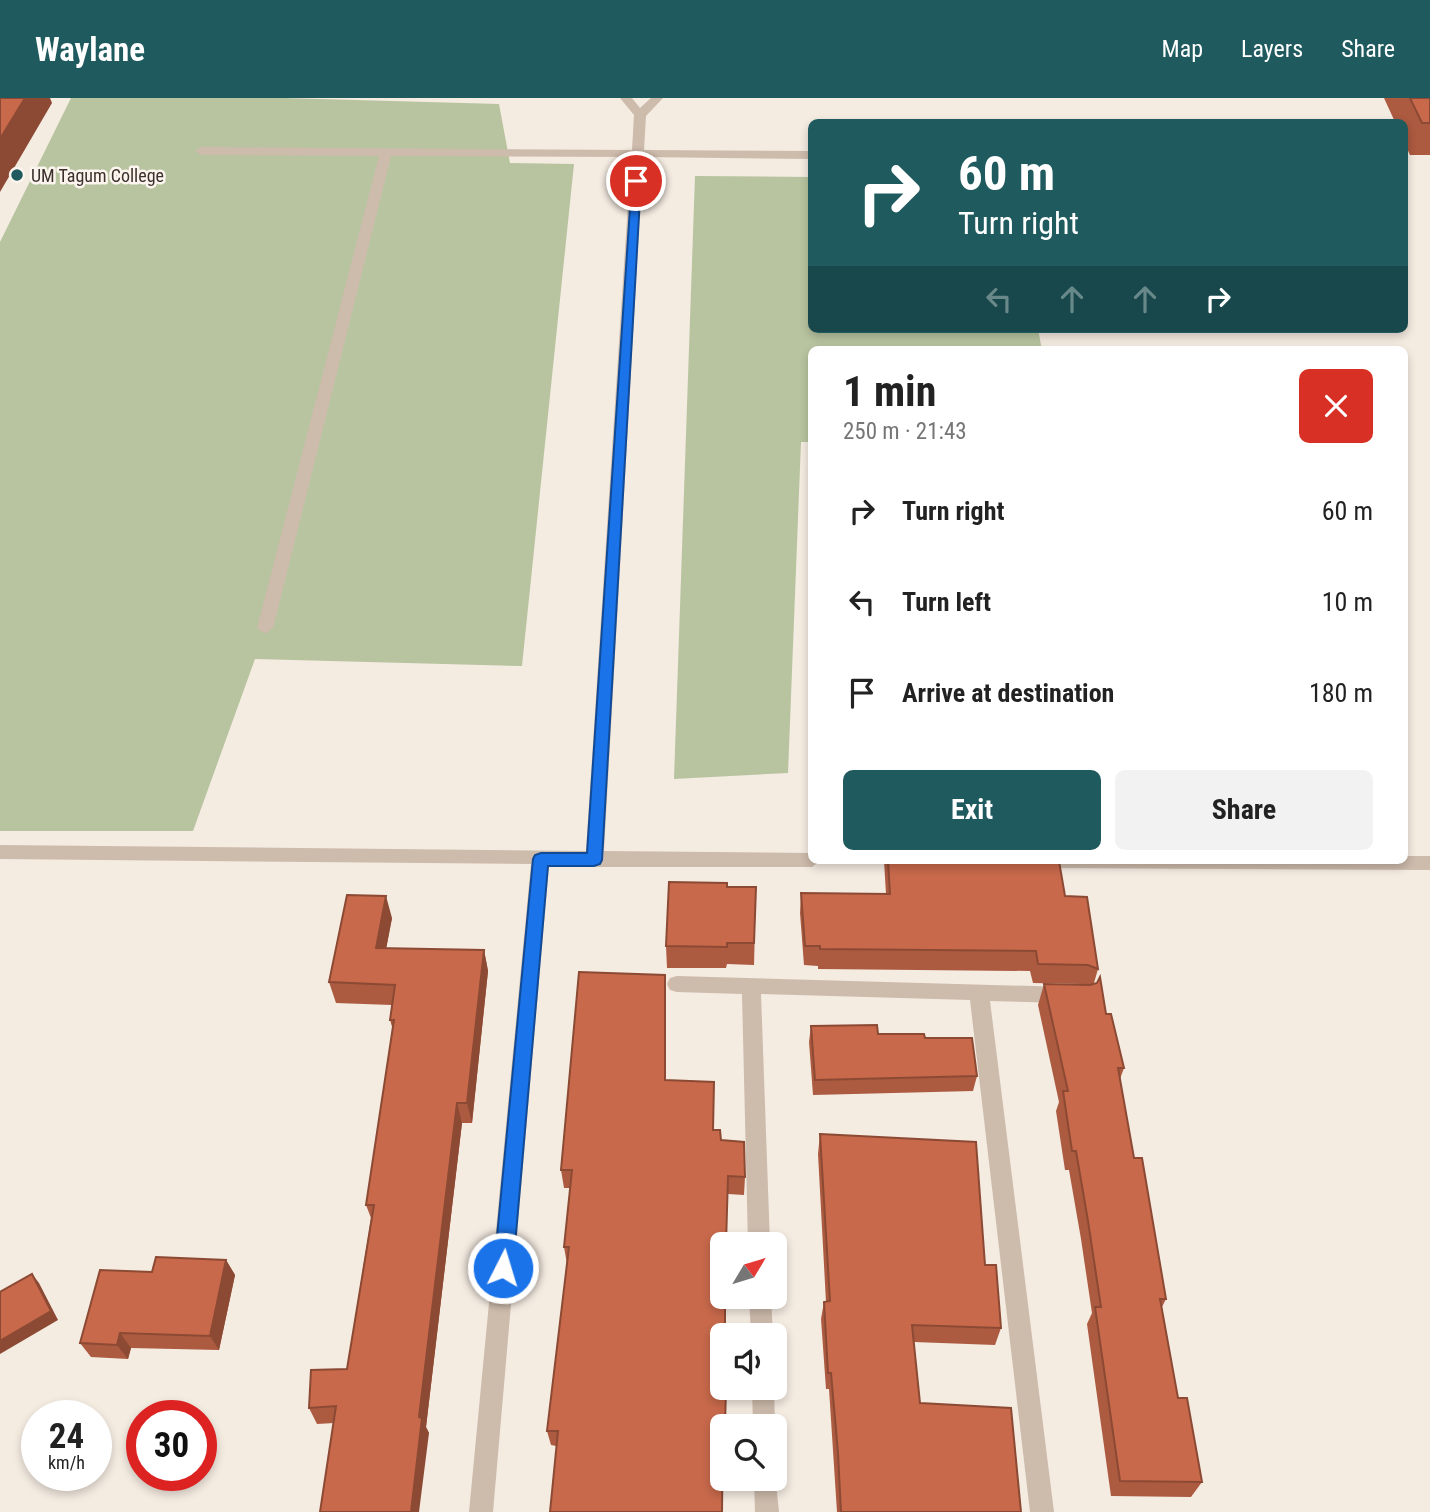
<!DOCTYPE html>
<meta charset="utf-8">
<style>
body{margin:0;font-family:"Roboto Condensed",sans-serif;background:#f2f2f2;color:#222;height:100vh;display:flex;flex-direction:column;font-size:26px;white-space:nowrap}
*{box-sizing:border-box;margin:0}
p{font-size:23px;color:#767676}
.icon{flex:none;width:38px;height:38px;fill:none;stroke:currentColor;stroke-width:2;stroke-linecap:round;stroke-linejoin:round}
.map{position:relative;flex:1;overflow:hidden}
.panel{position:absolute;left:808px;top:248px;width:600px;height:518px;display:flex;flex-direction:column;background:#fff;border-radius:10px;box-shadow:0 4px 10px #0003}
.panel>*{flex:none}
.top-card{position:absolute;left:808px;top:21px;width:600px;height:214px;border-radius:10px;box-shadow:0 4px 10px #0003;background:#1f5a5e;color:#fff;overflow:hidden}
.needle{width:46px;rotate:52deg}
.controls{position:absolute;left:710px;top:1134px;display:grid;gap:14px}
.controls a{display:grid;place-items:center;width:77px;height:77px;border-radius:10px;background:#fff;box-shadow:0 4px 10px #0003;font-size:35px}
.speed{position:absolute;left:21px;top:1302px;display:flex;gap:14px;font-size:35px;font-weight:700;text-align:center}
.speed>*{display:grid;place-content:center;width:91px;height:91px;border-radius:50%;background:#fff;box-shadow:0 4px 10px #0003;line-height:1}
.speed small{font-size:18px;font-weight:400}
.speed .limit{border:10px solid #d22;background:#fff;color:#111}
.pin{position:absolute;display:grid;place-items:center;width:60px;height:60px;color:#fff;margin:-30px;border:4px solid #fff;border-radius:50%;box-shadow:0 2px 7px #0007}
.me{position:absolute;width:77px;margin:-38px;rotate:5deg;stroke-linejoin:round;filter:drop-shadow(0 0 5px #0008)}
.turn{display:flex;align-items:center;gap:24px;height:147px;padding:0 35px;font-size:32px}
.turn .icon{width:91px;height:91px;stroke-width:2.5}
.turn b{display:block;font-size:49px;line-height:60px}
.lanes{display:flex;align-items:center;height:66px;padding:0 35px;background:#0003;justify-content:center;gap:35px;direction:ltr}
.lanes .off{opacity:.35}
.round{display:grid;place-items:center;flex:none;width:74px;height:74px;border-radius:10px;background:#f2f2f2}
.summary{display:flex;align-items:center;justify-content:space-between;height:119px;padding:0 35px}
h1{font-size:42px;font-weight:700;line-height:52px}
.action{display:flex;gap:14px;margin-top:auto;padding:14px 35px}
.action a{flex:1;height:80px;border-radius:10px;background:#1f5a5e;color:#fff;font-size:28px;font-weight:700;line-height:80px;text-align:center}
.action a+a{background:#f2f2f2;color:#222}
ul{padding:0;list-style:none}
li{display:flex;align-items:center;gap:21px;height:91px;padding:0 35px}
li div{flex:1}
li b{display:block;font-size:26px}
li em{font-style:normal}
header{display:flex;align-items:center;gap:42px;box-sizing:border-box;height:98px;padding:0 35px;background:#1f5a5e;color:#fff}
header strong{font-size:33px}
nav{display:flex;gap:38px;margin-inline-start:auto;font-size:24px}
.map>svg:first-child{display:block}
</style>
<header>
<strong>Waylane</strong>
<nav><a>Map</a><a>Layers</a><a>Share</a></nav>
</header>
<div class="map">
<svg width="1430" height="1414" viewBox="0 0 1430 1414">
<rect width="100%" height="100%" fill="#f4ebe1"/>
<g fill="#b8c4a0">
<polygon points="71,0 284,0 499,6 510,65 574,66 522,568 255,561 193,733 0,733 0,144"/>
<polygon points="695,78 812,79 812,231 1038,231 1042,252 812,252 812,344 801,344 788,675 674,681"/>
</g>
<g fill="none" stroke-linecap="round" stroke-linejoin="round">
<g fill="#cdbbac" fill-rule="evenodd">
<polygon points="620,0 632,0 640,10 651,0 663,0 646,18 644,52 812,53 812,61 643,59 604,753 812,755 812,763 820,763 812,769 594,769 549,767 493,1414 469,1414 531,766 0,761 0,747 586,753 631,59 391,58 273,530 265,536 257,530 379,58 201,57 195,53 201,49 632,52 634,17"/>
<polygon points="1405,758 1430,758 1430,772 1036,770 1030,768 1027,763 1405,763"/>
<polygon points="677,878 1065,889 1072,891 1075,897 1072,903 1065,905 990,903 1054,1414 1030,1414 970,902 761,896 770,1146 748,1146 742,896 677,894 670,892 667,886 670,880"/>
<polygon points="749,1199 771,1199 773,1237 751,1237"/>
<polygon points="752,1290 774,1290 775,1328 753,1328"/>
<polygon points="775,1375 779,1414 755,1414 754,1381 775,1381"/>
</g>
</g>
<g fill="#ac5a40">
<polygon points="1384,0 1430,0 1430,57 1410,57 1405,46 1405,24 1395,24"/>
<polygon points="884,763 1059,763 1065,798 1098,871 1094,885 1106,916 1124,970 1120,981 1134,1060 1166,1201 1162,1209 1178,1300 1202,1384 1191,1399 1111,1398 1087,1226 1092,1215 1081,1141 1069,1072 1065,1072 1056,1013 1059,1004 1038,907 1044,886 1082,886 1033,885 1030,873 818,871 818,868 804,867 800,815 801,795 886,796"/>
<polygon points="727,789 756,789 754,867 727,866 726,870 667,870 666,848"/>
<polygon points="392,820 386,851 484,852 488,873 472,1025 462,1025 426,1329 429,1335 334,1325 317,1326 309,1310 347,1271 371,1120 366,1107 393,932 390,922 392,907 336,905 329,884"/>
<polygon points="666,898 666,982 713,1032 721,1042 745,1079 744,1097 728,1096 556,1348 551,1347 547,1333 567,1166 564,1149 570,1090 564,1090 561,1072"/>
<polygon points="811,928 878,936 925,940 977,978 973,993 813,997 809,944"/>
<polygon points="820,1036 985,1167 1001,1230 995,1247 914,1244 920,1305 1021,1414 837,1414 829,1291 826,1291 821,1221 824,1204 826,1204 818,1056"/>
<polygon points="226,1162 235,1177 219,1252 131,1250 128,1261 91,1259 80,1245 152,1174"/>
</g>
<g fill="#8c4a34">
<polygon points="25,0 50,0 52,5 0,94 0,41"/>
<polygon points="386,798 392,820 382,872 376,850"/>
<polygon points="484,852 488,873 472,1025 467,1005"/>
<polygon points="665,877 666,898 666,1001 665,982"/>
<polygon points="457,1005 462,1025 426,1329 429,1335 419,1414 411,1414 419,1319"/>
<polygon points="226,1162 235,1177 219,1252 210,1238"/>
<polygon points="32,1176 39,1185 58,1222 0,1256 0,1243"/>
<polygon points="120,1235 131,1250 128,1261 117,1247"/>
</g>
<g fill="#c8694b" stroke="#8c4a34" stroke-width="2">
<polygon points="0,0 25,0 0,41"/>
<polygon points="1410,0 1430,0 1430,25 1422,25"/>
<polygon points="888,763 1059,763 1065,798 1087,799 1098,871 1088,867 1038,866 1036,853 820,851 820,848 805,848 801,795 890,796"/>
<polygon points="669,784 727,785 727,789 756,789 754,845 727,845 727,849 666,848"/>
<polygon points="347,797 386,798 376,850 484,852 467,1005 457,1005 419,1319 422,1320 411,1414 320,1414 336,1308 309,1310 311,1272 347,1271 374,1107 366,1107 394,922 390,922 395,887 329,884"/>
<polygon points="579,874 665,877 665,982 714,984 713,1032 720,1032 721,1042 744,1044 745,1079 728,1078 726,1146 723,1146 723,1199 725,1199 725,1237 723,1237 723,1290 726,1290 725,1328 723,1328 722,1414 550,1414 558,1333 547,1333 569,1149 564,1149 572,1072 561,1072"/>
<polygon points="1100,879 1106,916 1111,916 1124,970 1118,970 1134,1060 1142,1060 1166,1201 1160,1201 1178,1300 1187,1300 1202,1384 1120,1383 1095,1209 1101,1209 1088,1123 1076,1053 1072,1053 1063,993 1068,993 1044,886 1090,887 1097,885"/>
<polygon points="877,927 878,936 924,936 925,940 972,940 977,978 815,982 811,928"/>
<polygon points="820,1036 976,1044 985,1167 996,1167 1001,1230 912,1227 920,1305 1011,1310 1021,1414 841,1414 838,1355 831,1275 828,1275 824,1204 830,1203"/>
<polygon points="156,1159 226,1162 210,1238 120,1235 117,1247 80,1245 100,1172 152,1174"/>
<polygon points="32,1176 51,1213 0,1243 0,1194"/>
</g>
<polygon fill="#1a73e8" stroke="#114b97" stroke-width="2" points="632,80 641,83 602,762 600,766 594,768 548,768 513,1170 510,1176 503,1179 496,1176 494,1170 533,761 535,757 541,755 587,755"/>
<circle fill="#1f5a5e" stroke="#fbf5ee" stroke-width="2.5" cx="17" cy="77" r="7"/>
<g text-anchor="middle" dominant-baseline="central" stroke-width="5" stroke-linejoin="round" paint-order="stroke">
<g font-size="18" fill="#3b302b" stroke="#fbf5ee" text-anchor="start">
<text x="31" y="77">UM Tagum College</text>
</g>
</g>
</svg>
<div class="controls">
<a><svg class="needle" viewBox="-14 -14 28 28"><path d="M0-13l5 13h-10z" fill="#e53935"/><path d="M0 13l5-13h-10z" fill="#767676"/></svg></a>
<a><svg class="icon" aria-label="sound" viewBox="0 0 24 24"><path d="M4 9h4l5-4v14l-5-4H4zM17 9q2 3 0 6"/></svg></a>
<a><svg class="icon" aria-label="search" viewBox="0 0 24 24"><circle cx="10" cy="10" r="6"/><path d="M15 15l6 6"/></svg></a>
</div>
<div class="speed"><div>24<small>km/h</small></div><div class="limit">30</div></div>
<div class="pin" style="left:636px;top:83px;background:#d93025"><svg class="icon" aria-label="arrive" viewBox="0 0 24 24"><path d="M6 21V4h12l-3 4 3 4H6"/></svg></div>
<svg class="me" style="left:503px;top:1170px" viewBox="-20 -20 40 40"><circle r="17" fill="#1a73e8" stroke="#fff" stroke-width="3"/><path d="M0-11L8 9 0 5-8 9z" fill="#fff"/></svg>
<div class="top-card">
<div class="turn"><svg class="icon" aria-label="right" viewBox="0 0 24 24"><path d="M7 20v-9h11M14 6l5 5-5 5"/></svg><div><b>60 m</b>Turn right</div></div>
<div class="lanes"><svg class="icon off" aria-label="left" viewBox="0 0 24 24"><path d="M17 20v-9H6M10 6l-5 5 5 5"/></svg><svg class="icon off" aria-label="ahead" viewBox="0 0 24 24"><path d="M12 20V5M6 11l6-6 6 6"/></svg><svg class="icon off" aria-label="ahead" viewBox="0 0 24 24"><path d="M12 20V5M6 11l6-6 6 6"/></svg><svg class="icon" aria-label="right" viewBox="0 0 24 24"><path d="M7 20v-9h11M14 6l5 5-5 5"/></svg></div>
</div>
<section class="panel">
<div class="summary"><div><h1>1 min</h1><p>250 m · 21:43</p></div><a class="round" style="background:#d93025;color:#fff"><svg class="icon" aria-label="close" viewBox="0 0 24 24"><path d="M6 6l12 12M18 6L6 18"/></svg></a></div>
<ul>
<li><svg class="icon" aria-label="right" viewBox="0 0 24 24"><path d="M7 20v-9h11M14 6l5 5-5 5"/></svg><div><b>Turn right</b></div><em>60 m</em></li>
<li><svg class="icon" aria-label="left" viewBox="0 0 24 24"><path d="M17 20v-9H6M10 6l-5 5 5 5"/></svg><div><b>Turn left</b></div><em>10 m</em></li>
<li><svg class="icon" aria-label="arrive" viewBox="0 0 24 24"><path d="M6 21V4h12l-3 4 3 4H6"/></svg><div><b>Arrive at destination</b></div><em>180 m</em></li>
</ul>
<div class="action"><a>Exit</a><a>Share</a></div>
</section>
</div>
